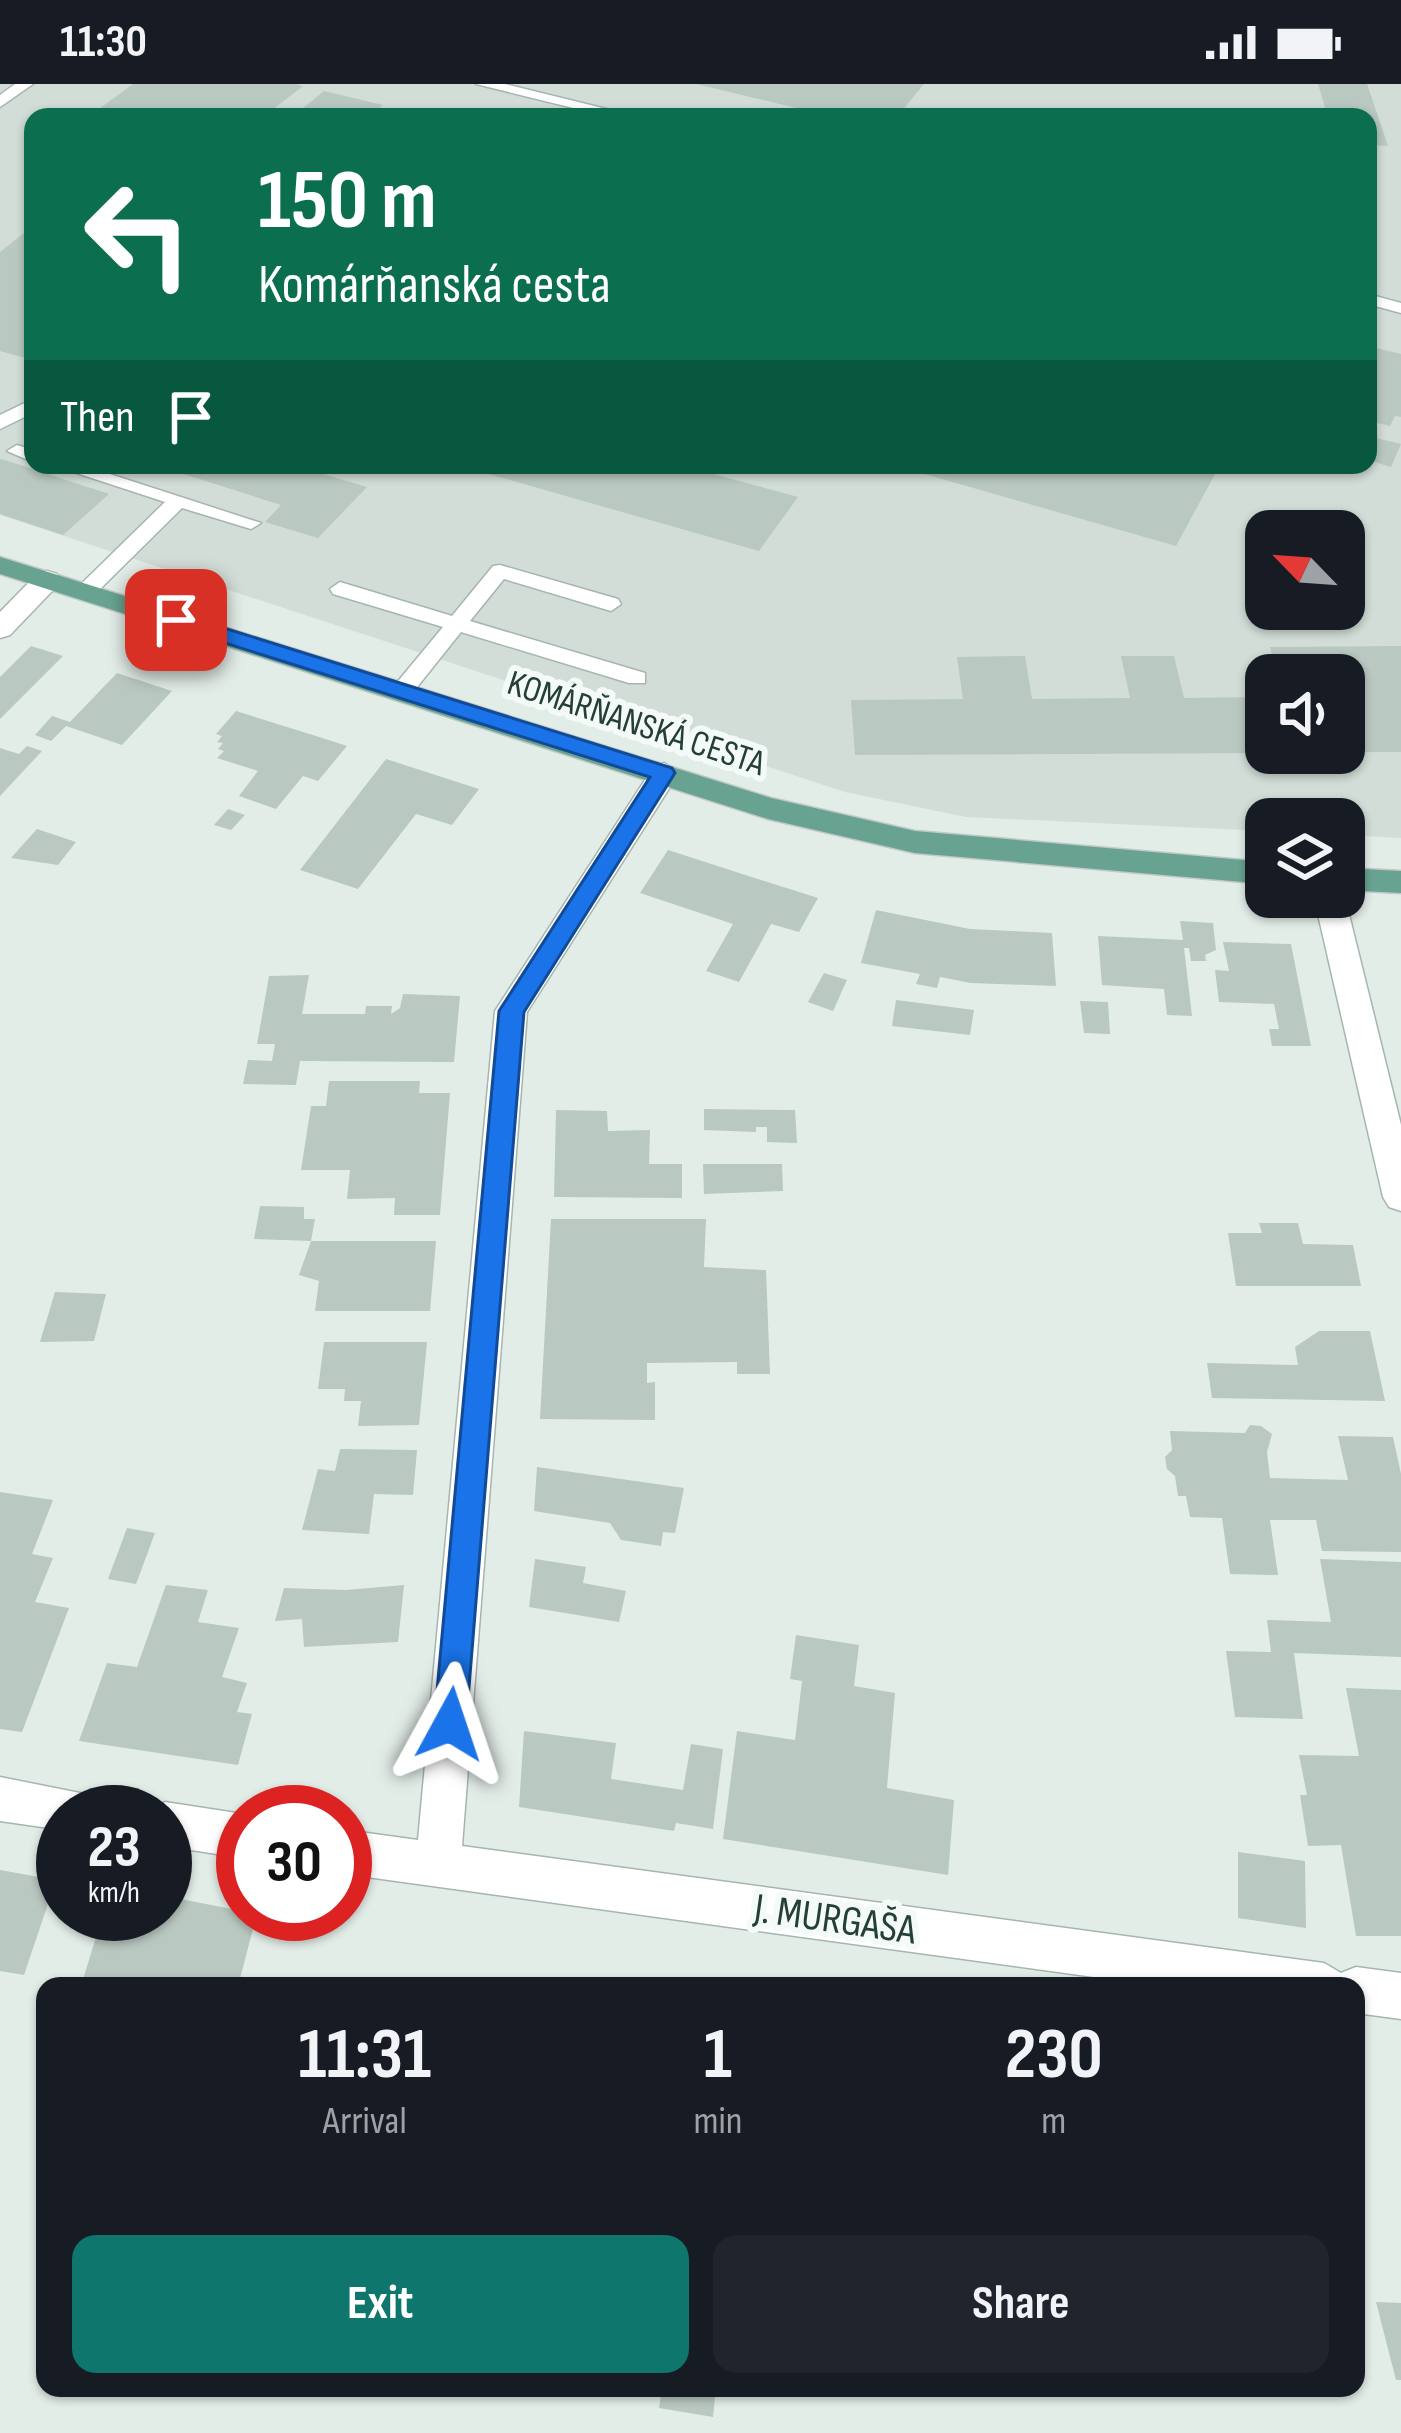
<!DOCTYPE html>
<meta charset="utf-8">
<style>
body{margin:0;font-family:"Sofia Sans Condensed",sans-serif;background:#20242c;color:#f1f3f6;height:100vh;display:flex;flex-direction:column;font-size:45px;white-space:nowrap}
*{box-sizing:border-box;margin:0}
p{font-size:39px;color:#9ea1a6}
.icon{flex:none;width:66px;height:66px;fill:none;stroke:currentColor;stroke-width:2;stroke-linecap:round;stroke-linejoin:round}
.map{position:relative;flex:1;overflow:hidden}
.details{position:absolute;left:36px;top:1893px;width:1329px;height:420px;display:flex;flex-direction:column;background:#171b24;border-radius:24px;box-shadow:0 3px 9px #0004}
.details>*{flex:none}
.hud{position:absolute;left:24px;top:24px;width:1353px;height:366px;border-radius:24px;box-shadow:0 3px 9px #0004;background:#0b6e4f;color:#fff;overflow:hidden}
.needle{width:78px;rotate:295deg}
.tools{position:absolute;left:1245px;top:426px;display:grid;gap:24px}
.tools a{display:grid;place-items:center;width:120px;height:120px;border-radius:24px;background:#171b24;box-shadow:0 3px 9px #0004;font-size:60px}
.speed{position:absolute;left:36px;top:1701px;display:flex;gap:24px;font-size:60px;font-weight:700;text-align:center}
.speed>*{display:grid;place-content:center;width:156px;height:156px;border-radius:50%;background:#171b24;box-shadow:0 3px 9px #0004;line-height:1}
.speed small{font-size:30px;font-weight:400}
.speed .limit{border:18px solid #d22;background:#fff;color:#111}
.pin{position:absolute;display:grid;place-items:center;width:102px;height:102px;color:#fff;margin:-51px;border-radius:24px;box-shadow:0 6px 18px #0006}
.me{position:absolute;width:132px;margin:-66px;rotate:5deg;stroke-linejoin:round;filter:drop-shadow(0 0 9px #0008)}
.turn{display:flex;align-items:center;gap:42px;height:252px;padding:0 36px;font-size:54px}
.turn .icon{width:156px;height:156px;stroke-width:2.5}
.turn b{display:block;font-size:84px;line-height:102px}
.then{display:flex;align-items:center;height:114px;padding:0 36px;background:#0003;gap:24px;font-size:45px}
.eta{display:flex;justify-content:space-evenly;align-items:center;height:204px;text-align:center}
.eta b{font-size:72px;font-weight:700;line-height:84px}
.action{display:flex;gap:24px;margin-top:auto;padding:24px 36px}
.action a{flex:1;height:138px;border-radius:24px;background:#0f766e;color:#fff;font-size:48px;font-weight:700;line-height:138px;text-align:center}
.action a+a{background:#20242c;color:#f1f3f6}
.status{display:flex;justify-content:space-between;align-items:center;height:84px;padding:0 60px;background:#171b24;direction:ltr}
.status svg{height:33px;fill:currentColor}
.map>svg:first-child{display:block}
</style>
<div class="status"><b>11:30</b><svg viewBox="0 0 49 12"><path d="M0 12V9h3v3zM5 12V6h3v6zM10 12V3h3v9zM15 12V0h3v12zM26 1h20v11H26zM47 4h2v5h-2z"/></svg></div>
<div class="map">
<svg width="1401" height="2349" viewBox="0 0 1401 2349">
<rect width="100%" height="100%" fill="#e3ede8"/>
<path fill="#d2ddd7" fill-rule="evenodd" d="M0,0H1401V754L1344,751V735H1266V747L966,733L845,708L0,431ZM33,33H1368V381H33ZM1266,447H1344V525H1266ZM1266,591H1344V669H1266Z"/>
<g fill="#b9c8c1">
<polygon points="133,0 296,0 303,2 263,33 92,30"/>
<polygon points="696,0 924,0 897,33 834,33"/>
<polygon points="1318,0 1367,0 1388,62 1368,61 1368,33 1328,33"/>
<polygon points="324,7 383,21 369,33 292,33"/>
<polygon points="33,142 33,219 28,223 33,224 33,276 0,267 0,168"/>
<polygon points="1368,262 1401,270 1401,333 1395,332 1390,342 1368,337"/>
<polygon points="1368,352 1401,360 1391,383 1368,376"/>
<polygon points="0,375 8,377 109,410 63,451 0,430"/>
<polygon points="155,381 293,381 367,403 318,454 265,438 281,421"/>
<polygon points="457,381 681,381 798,413 759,467"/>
<polygon points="893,381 1220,381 1176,462"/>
<polygon points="31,562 63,572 0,635 0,593"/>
<polygon points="1401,562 1401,668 1344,668 1344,591 1278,591 1270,563"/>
<polygon points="1025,572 1032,615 1130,614 1121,572 1174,572 1184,614 1266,613 1266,669 855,671 851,616 963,615 957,573"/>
<polygon points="117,589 172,607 122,661 66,642 51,657 35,651 52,632 70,638"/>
<polygon points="236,627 316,652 347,662 318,697 303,692 276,725 239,712 258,687 217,674 224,667 218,665 223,659 217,658 222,652 216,650"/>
<polygon points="27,662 42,667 0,712 0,664 19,670"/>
<polygon points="386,675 479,705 452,741 416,730 358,805 300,786"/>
<polygon points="228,725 245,731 231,746 214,741"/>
<polygon points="37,745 76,758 58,781 11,774"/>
<polygon points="668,766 761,796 818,814 799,848 771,840 739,898 706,887 733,840 640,809"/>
<polygon points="876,826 970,845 1052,849 1056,902 971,899 940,893 937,904 916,900 920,890 861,879"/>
<polygon points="1180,837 1213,839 1216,866 1205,871 1206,877 1191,877 1189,864 1184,864 1192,932 1167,931 1164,905 1102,901 1098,852 1183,856"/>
<polygon points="1223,858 1291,860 1311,962 1272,962 1269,945 1279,945 1274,920 1219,918 1215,886 1229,887"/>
<polygon points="824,889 847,896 833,927 808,918"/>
<polygon points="309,891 302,930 365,930 366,922 392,922 391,930 400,924 403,910 460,912 454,978 300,977 296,1001 243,1000 248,976 272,977 275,960 257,960 269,892"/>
<polygon points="896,916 974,926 970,951 892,942"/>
<polygon points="1080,917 1108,918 1110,950 1084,949"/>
<polygon points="329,997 420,997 419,1009 450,1009 440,1131 394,1131 395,1114 347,1115 350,1086 301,1086 311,1022 326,1022"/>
<polygon points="704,1025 795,1026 797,1059 767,1058 767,1043 756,1043 756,1048 704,1046"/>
<polygon points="556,1026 607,1027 608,1047 650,1046 649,1080 682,1080 682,1114 554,1113"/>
<polygon points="703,1080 782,1080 783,1107 704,1110"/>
<polygon points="260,1122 304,1123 304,1135 315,1135 311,1157 254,1155"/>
<polygon points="551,1135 706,1135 704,1183 766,1186 770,1290 737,1290 737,1278 647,1279 647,1299 655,1298 655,1336 540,1335"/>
<polygon points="1259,1139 1298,1139 1303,1160 1353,1161 1361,1202 1236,1202 1228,1149 1262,1149"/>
<polygon points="311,1157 436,1157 430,1227 315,1227 319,1197 299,1191"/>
<polygon points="55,1208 106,1210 94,1257 40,1258"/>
<polygon points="1319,1247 1370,1247 1385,1317 1212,1314 1207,1279 1298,1281 1295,1263"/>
<polygon points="324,1258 427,1258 419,1341 358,1342 361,1317 344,1317 345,1305 318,1305"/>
<polygon points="1250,1341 1261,1342 1272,1350 1267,1368 1270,1394 1348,1396 1338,1352 1393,1353 1401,1390 1401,1468 1322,1467 1316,1436 1270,1436 1278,1491 1230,1490 1222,1434 1190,1433 1186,1412 1178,1412 1175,1392 1167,1385 1165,1373 1172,1366 1170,1347 1245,1349"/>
<polygon points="340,1365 417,1366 413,1411 374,1410 369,1450 302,1446 318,1385 335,1387"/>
<polygon points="537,1383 684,1404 675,1449 663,1448 661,1462 621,1456 610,1439 534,1427"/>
<polygon points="0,1408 53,1416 32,1470 53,1474 35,1518 69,1524 22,1648 0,1645"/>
<polygon points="127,1444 155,1449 136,1500 108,1495"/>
<polygon points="535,1475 586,1483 583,1499 626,1507 619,1538 529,1523"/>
<polygon points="1320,1475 1401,1478 1401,1573 1294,1569 1303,1635 1235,1633 1226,1567 1271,1568 1267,1536 1331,1538"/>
<polygon points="166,1501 208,1506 198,1538 239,1544 222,1593 247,1599 237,1628 252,1630 238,1681 79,1657 107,1579 137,1583"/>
<polygon points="404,1501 398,1558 304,1563 302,1535 275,1537 284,1504 346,1506"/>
<polygon points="796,1551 859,1561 854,1602 895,1609 887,1704 954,1716 948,1791 723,1755 737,1647 795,1656 802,1597 790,1595"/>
<polygon points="1346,1604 1401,1606 1401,1852 1356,1852 1341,1761 1308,1762 1300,1711 1307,1711 1299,1671 1359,1672"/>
<polygon points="524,1647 616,1659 611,1695 683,1706 691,1660 723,1665 713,1745 676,1739 674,1747 519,1723"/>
<polygon points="1238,1768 1305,1777 1306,1844 1238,1834"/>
<polygon points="0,1786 56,1796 24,1891 0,1887"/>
<polygon points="165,1812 257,1830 238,1902 81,1902 103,1830 165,1830"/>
<polygon points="1376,2218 1401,2219 1401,2296 1396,2296"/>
<polygon points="662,2304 716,2304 713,2333 659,2324"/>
</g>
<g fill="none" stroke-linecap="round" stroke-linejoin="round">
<defs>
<g id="lane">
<polygon points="15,0 33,0 0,23 0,11"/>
<polygon points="476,0 505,0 639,33 610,33"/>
<polygon points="1368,210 1401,219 1401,229 1368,220"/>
<polygon points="33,315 33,329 0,345 0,331"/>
<polygon points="17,361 33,366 33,378 7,367"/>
<polygon points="52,381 82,381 261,439 251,445 182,424 92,513 78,513 78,503 165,418"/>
<polygon points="500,481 618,515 621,520 611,527 504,495 470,537 645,589 645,599 629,599 461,548 410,612 394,612 394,602 443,543 333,510 330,505 340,498 452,532 493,482"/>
</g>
<g id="street">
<polygon points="47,487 57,490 61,496 57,502 10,551 0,554 0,528 37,490"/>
<polygon points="664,679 679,689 527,928 462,1762 1324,1879 1341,1889 1356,1883 1401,1889 1401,1935 1356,1929 1356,1902 1159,1902 345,1790 345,1746 418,1756 495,927 654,682"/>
<polygon points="1344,810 1401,1041 1401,1127 1389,1123 1383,1113 1314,813"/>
<polygon points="0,1693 100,1713 107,1728 63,1728 63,1746 0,1737"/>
<polygon points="165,1718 243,1730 243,1774 165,1762 165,1728 148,1728"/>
</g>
<g id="primary">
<polygon points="0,473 771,714 915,747 1266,778 1266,800 915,769 768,735 0,490"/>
<polygon points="1344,784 1401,787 1401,809 1344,806"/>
</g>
</defs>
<use href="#lane" stroke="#a6b5af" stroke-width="3"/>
<use href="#street" stroke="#a6b5af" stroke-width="3"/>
<use href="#primary" stroke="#c1c9c7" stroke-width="3"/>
<use href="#lane" fill="#fff" fill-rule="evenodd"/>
<use href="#street" fill="#fff" fill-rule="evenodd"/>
<use href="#primary" fill="#68a391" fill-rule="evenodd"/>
</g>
<polygon fill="#1a73e8" stroke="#114b97" stroke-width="3" points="176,529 672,684 675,689 524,928 466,1640 461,1651 450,1655 439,1651 434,1640 499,927 650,693 168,541 165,536"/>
<g text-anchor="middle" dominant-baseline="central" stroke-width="12" stroke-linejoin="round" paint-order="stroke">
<g font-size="36" fill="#233f36" stroke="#f4faf7">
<text transform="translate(636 640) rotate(18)">KOMÁRŇANSKÁ CESTA</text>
</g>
<g font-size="42" fill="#233f36" stroke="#f4faf7">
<text transform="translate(835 1836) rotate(8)">J. MURGAŠA</text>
</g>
</g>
</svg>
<div class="tools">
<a><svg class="needle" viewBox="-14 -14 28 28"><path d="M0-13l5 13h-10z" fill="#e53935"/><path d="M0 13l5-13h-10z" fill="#9ea1a6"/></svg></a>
<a><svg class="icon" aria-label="sound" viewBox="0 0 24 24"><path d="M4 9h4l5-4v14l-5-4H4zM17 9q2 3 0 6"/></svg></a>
<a><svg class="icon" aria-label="layers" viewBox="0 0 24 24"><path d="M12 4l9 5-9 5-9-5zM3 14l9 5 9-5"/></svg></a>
</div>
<div class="speed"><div>23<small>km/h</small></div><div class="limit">30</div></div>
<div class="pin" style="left:176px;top:536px;background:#d93025"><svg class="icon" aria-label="arrive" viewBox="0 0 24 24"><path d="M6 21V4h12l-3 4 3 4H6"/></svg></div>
<svg class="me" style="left:450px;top:1640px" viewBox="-20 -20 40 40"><path d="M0-17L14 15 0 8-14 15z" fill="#1a73e8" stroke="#fff" stroke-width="4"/></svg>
<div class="hud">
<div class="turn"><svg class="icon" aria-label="left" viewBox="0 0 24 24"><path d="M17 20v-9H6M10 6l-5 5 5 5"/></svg><div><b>150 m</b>Komárňanská cesta</div></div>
<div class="then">Then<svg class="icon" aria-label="arrive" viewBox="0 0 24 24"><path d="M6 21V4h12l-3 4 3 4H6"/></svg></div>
</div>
<section class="details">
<div class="eta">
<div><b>11:31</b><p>Arrival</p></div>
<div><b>1</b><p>min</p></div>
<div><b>230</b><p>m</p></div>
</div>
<div class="action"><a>Exit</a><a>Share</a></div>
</section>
</div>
